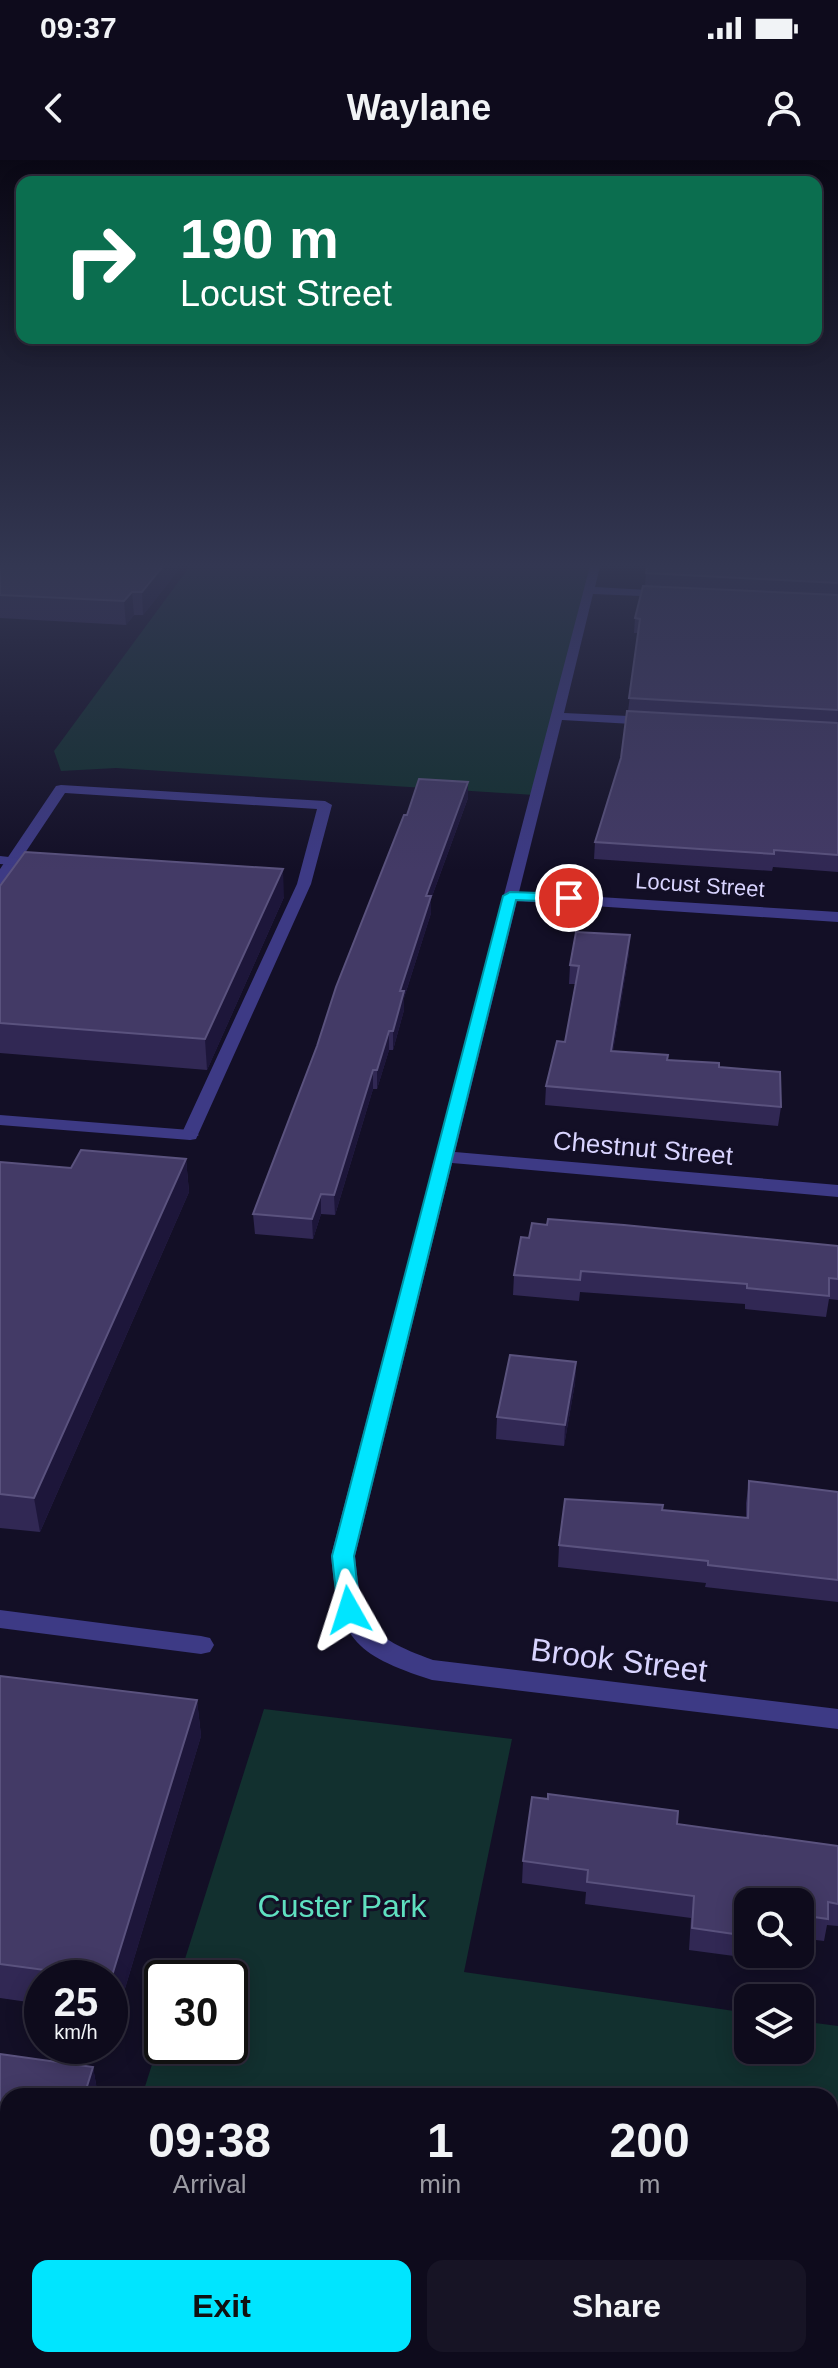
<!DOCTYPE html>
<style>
body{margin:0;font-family:Helvetica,sans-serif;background:#171425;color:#f1f3f6;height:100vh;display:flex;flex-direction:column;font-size:30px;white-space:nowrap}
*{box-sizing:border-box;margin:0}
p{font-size:26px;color:#9b9ba3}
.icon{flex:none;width:44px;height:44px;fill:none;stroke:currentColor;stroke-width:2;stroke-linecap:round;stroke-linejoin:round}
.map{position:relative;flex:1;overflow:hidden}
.details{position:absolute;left:0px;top:1928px;width:838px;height:280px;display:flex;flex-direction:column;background:#0e0b1c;border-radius:24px 24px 0 0;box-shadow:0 4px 20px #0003,0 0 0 2px #2e2b3b}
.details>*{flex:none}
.hud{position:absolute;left:16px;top:16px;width:806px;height:168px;border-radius:16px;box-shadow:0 4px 20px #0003,0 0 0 2px #2e2b3b;background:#0b6e4f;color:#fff;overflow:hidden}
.controls{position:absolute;left:734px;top:1728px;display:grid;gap:16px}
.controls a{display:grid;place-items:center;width:80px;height:80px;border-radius:16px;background:#0e0b1c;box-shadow:0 4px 20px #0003,0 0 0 2px #2e2b3b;font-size:40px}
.speed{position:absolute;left:24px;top:1800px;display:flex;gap:16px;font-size:40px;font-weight:700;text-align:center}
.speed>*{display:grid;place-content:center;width:104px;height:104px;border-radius:50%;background:#0e0b1c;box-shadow:0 4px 20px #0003,0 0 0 2px #2e2b3b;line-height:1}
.speed small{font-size:20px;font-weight:400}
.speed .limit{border:4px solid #111;border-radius:12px;background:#fff;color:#111}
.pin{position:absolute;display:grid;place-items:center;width:68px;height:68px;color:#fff;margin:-34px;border:4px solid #fff;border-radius:50%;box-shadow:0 2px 8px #0007}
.me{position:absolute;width:88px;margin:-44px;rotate:354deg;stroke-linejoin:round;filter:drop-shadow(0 0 6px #0008)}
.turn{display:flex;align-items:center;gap:28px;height:168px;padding:0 32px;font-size:36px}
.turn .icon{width:104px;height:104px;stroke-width:2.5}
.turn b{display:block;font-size:56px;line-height:68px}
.eta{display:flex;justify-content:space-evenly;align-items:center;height:136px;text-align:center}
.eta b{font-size:48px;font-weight:600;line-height:56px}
.button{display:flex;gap:16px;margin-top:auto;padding:16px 32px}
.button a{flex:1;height:92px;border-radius:16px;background:#00e5ff;color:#111;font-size:32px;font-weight:600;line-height:92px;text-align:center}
.button a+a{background:#171425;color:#f1f3f6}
.status{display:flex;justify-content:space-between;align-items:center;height:56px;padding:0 40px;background:#0e0b1c;direction:ltr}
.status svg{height:22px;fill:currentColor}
header{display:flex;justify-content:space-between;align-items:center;height:104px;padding:0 32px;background:#0e0b1c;font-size:36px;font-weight:600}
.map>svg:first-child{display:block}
</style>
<div class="status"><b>09:37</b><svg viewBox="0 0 49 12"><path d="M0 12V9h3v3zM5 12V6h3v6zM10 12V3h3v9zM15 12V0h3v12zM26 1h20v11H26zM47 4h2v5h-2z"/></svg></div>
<header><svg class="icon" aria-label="back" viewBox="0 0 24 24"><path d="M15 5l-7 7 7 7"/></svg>Waylane<svg class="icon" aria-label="person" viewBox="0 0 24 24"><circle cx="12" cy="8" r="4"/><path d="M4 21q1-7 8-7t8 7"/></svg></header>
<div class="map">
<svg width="838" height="2208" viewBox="0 0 838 2208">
<rect width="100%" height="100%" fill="#130f26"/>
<g fill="#12302f">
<polygon points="193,402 595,402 534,635 116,608 61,611 54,591"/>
<polygon points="264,1549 512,1579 464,1812 748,1853 748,1890 800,1890 800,1861 838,1866 838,2208 57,2208 59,2200 830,2200 830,1936 142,1936 162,1873 162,1886 230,1886 230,1818 179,1818"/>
</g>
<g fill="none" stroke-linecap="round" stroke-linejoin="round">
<polygon fill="#3d3a85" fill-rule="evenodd" points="61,625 325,641 332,645 311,724 196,979 190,980 181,975 297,724 317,649 65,633 5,723 0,724 0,709 56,626"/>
<g fill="#3d3a85" fill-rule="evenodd">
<path d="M591,402H601L595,427L665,431L671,434L665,437L593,434L564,553L650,557L656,561L650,565L562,560L519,732L838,752V762L517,741L455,992L838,1025V1037L452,1003L355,1396C362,1464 367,1476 433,1500L838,1549V1569L432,1520C352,1494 339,1478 331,1396Z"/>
<polygon points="0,696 18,698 20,701 13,705 0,704"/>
<polygon points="0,955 190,970 199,975 190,980 0,965"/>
<polygon points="0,1450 201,1476 210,1478 214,1485 210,1492 201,1494 0,1468"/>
</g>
</g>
<g fill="#312854">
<polygon points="0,402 177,412 143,455 134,455 126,465 0,458"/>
<polygon points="838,402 838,712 773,707 772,711 594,699 595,682 621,598 628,551 638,473 634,473 635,458 645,426 646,413"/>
<polygon points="468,622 468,638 431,739 431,753 404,838 404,850 393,890 389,890 377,929 373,929 335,1055 321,1054 313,1079 255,1074 253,1054 407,655"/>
<polygon points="0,726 284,737 207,910 0,893"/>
<polygon points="629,793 613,891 719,907 781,947 778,966 545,945 546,926 565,882 576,824 569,824 570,805"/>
<polygon points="186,999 189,1032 40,1372 0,1368 0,1002 71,1008"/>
<polygon points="838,1086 838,1140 829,1139 826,1157 745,1149 745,1144 580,1132 579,1141 513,1135 514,1115"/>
<polygon points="576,1202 575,1223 564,1286 496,1279 497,1257"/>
<polygon points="749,1321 838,1332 838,1442 705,1427 706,1423 558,1407 559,1385 662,1350 746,1358 746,1343"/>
<polygon points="0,1516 197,1540 201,1576 117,1855 110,1854 110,1818 42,1818 42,1844 0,1838"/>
<polygon points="677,1664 838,1686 838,1766 827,1765 824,1781 800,1778 800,1742 748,1742 748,1794 781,1794 780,1802 689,1790 691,1758 585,1744 586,1732 522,1723 523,1701"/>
<polygon points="0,1894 93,1907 98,1936 8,1936 8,2067 0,2066"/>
</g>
<g fill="#1d163a">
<polygon points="166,402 177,402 177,412 143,455 142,432"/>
<polygon points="132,432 134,455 126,465 124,441"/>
<polygon points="468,622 468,638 431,739 431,753 404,838 404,850 393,890 393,871 400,831 426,736"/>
<polygon points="283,709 284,737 207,910 205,879"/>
<polygon points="630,775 629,793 610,910 611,891"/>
<polygon points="389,871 389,890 377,929 377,910"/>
<polygon points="373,910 373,929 335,1055 334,1035"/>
<polygon points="186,999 189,1032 40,1372 34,1338"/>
<polygon points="321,1034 321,1054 313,1079 312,1059"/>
<polygon points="576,1202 575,1223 564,1286 565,1265"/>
<polygon points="197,1540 201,1576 117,1855 111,1819"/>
<polygon points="93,1907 98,1936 84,1936"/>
</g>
<g fill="#433a66" stroke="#5a527e" stroke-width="2">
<polygon points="0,402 166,402 142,432 132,432 124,441 0,435"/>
<polygon points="648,402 838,402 838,423 646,413"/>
<polygon points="643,426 838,435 838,550 629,538 640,459 635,458"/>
<polygon points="627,551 838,563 838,695 774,690 774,694 595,682 621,598"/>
<polygon points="419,619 468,622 426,736 431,736 400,831 404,831 393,871 389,871 377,910 373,910 334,1035 321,1034 312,1059 253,1054 317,886 336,827 404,655 407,655"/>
<polygon points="25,692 283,709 205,879 0,863 0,726"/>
<polygon points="576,772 630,775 611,891 668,895 667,900 719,903 719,907 780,912 781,947 546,926 557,881 565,882 579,806 570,805"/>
<polygon points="81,990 186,999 34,1338 0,1334 0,1002 71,1008"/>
<polygon points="548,1059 624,1065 838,1086 838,1119 829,1118 829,1136 747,1128 747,1124 581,1111 580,1120 514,1115 521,1077 529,1078 532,1063 547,1065"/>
<polygon points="510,1195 576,1202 565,1265 497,1257"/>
<polygon points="749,1321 838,1332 838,1420 708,1405 708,1401 559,1385 565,1339 663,1345 662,1350 748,1358"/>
<polygon points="0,1516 197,1540 111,1819 0,1804"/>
<polygon points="548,1634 678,1651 677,1664 838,1686 838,1744 828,1742 828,1759 800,1755 800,1742 748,1742 748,1776 692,1768 694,1736 587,1722 588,1710 523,1701 532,1637 548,1639"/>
<polygon points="0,1894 93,1907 84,1936 8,1936 8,2034 0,2033"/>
</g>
<linearGradient id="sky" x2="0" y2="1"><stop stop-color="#0a0815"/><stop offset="0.57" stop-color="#333752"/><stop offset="1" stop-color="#333752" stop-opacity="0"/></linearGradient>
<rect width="838" height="711" fill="url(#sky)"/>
<polygon fill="#00e5ff" stroke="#0095a6" stroke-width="2" points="510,732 569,734 575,738 569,742 516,740 354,1396 360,1450 357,1456 349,1459 341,1456 338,1450 332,1396 503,736"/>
<g text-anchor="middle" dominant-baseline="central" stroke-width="6" stroke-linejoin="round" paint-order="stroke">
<g font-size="22" fill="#d9d4ff" stroke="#130f26">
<text transform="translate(700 725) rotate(4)">Locust Street</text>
</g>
<g font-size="26" fill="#d9d4ff" stroke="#130f26">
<text transform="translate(643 988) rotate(5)">Chestnut Street</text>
</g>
<g font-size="32" fill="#d9d4ff" stroke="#130f26">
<text transform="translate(619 1500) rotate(7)">Brook Street</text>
</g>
<g font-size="32" fill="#5fe0c0" stroke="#130f26">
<text x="342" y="1746">Custer Park</text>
</g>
</g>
</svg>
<div class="controls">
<a><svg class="icon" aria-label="search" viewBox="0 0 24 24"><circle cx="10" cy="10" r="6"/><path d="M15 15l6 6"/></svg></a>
<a><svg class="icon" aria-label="layers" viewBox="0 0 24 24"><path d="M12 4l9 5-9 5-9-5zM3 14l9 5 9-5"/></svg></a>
</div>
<div class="speed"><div>25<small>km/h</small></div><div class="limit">30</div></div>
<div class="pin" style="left:569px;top:738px;background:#d93025"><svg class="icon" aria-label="arrive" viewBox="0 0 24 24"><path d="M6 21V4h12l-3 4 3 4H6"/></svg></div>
<svg class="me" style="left:349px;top:1450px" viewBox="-20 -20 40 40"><path d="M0-17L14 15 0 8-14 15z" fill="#00e5ff" stroke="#fff" stroke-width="4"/></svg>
<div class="hud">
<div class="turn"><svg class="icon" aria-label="right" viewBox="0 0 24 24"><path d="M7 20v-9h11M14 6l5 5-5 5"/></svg><div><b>190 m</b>Locust Street</div></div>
</div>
<section class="details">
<div class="eta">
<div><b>09:38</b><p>Arrival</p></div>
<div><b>1</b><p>min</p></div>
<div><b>200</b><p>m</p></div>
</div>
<div class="button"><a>Exit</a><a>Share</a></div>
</section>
</div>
